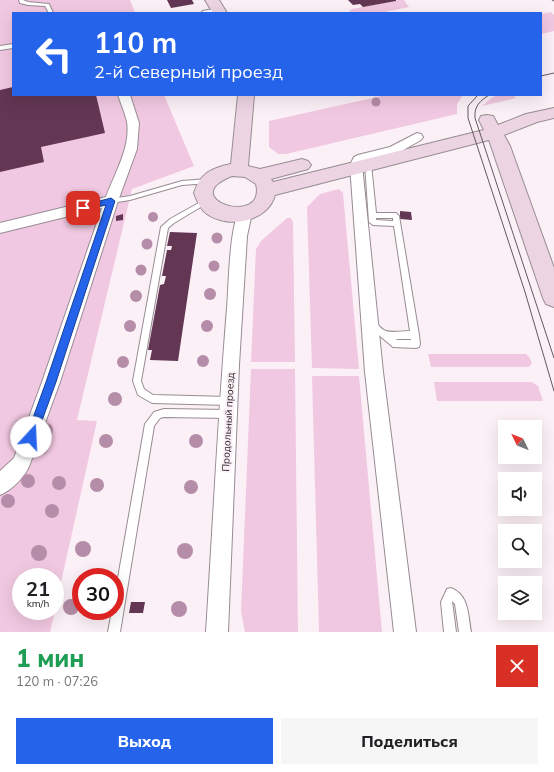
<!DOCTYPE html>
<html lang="ru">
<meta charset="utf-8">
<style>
body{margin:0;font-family:Mulish,sans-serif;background:#f6f6f6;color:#202124;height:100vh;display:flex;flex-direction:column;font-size:15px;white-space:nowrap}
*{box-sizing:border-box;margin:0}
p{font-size:13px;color:#757577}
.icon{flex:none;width:22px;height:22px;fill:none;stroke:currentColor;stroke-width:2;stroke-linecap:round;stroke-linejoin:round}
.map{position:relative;height:632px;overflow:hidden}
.details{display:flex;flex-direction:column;background:#fff;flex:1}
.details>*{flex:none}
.hud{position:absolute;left:12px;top:12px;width:530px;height:84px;border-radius:0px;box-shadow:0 4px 16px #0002;background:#2563eb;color:#fff;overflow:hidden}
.needle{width:26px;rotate:313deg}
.tools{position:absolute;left:498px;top:420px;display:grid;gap:8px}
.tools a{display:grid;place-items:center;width:44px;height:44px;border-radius:0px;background:#fff;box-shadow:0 4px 16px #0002;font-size:20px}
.speed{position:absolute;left:12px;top:568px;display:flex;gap:8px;font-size:20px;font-weight:700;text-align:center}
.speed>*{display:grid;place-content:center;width:52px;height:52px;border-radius:50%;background:#fff;box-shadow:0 4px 16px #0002;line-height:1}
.speed small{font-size:10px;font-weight:400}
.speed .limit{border:6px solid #d22;background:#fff;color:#111}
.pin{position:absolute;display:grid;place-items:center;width:34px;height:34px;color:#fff;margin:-17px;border-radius:8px;box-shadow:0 2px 6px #0006}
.me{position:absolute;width:44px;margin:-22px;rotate:20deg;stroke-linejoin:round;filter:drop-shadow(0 0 3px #0008)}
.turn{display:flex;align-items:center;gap:14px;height:84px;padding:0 16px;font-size:18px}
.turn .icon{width:52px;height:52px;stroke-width:2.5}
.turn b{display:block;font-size:28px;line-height:34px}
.round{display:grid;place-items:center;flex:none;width:42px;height:42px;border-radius:0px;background:#f6f6f6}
.head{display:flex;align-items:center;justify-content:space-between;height:68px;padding:0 16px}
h1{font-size:24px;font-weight:800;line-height:30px;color:#1e9e55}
.button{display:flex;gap:8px;margin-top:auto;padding:8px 16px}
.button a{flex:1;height:46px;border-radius:0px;background:#2563eb;color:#fff;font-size:16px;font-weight:800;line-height:46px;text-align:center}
.button a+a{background:#f6f6f6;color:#202124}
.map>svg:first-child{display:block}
</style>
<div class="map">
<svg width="554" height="632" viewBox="0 0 554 632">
<rect width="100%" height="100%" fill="#fcf0f7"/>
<g fill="#f1c8e1">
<polygon points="0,0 130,0 135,13 13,13 13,95 164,95 194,166 132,189 77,420 97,421 55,609 55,577 21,577 21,611 55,611 50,632 0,632"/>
<polygon points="399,0 404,0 409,7 380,13 347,13 352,9"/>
<polygon points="551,12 554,15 554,31 541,34 541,14"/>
<polygon points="386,95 463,95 457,104 457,114 286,154 278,154 269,147 269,121"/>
<polygon points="497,95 513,95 516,98 482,106 490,99"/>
<polygon points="339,189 343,193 359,369 312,368 307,207 320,194"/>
<polygon points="287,218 291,218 293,222 295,362 251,362 256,249 261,241"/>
<polygon points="428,354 526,354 530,358 532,363 529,367 431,367"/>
<polygon points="251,369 295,369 298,632 245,632 241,611"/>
<polygon points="312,376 359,376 382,632 319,632"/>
<polygon points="434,382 532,382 538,386 543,401 437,401"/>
</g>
<g fill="#633653">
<polygon points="167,0 192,0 194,4 171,8"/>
<polygon points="348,0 396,0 396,1 363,7 360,4 353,5"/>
<polygon points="13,87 13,95 96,95 105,133 41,147 44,162 0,172 0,90"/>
<polygon points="400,211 411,212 412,220 400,219"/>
<polygon points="123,214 123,220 116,221 116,216"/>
<polygon points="170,232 197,233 178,361 150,360 152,350 148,350 160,285 164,284 166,276 162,276 167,250 171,250 172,246 167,246"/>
<polygon points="131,602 145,602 143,613 129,613"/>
</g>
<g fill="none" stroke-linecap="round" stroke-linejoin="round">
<defs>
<g id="lane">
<polygon points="19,0 23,0 28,2 49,4 53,13 49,13 45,6 28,5 20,3"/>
<polygon points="13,44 13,48 0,50 0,46"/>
<path d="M366,162H368L371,164L376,213H396L399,216L419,335L420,344L419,347L416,348L393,347L367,325L366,323L367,321C376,318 379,329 386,331C391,333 404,331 410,331L394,226L373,225L369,222L365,164ZM376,218H393V221L376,220ZM395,339H411V340H398Z"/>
<polygon points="208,179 210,179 210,183 182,185 130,200 111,203 108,201 111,199 130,196 182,181"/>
<polygon points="204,200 208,200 209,202 174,223 168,228 141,381 144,389 153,395 229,397 232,398 233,401 232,404 229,405 152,403 138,395 133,381 161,227 170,219"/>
<polygon points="164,409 229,410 232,411 233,414 232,417 229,418 164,417 160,418 154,426 120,632 108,632 112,611 115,611 115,595 145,424 154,412"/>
<path d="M451,588C469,595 468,615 471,632H459L455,604L452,601L456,632H444L441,602L447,589Z"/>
</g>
<g id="street">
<polygon points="219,8 222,9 224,11 223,13 201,13 203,11"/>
<path d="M118,95H130L139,123L137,149L118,201L60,382L30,464C26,476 12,490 0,495V471L14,458L42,382L102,208L0,233V223L106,197C114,175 131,147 127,122C125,113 121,104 118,95Z"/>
<polygon points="417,133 421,134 423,137 421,140 398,153 367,161 362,165 383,372 416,632 394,632 365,372 350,165 354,157 358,155 390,147"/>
<path d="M245,208L250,209L252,213L247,236L239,365L228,632H206C213,524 218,416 227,308C229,284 229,229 240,209Z"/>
</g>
<g id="secondary">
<polygon points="205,0 219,0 227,13 213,13"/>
<path d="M238,95H254L248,166L260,169L302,159L308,161L311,165L308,169L271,179L273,182L484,130L479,120L481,116L487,115L493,116L498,125L526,114L554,108V118L537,122L504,135L510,146L554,268V307L546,304L543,298L489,140L275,195C268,222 228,229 207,214C200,209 197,201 194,193C200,173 212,168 231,164ZM232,176L245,177L256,184C267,228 174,199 232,176Z"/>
</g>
</defs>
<use href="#lane" stroke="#978c93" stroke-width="2"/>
<use href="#street" stroke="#978c93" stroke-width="2"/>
<use href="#secondary" stroke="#978c93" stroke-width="2"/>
<use href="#lane" fill="#fff" fill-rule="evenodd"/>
<use href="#street" fill="#fff" fill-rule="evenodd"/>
<use href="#secondary" fill="#ecd4e3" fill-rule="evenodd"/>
<g stroke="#60595d" stroke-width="1">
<polyline points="552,0 554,1"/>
<polyline points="541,76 554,73"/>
<polyline points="478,95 468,106 468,118 525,292 554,391"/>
<path d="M489,95C480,101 474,106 475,118L554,358"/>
</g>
</g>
<g fill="#b68da8">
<circle cx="376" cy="102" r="4.5"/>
<circle cx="153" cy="217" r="5"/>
<circle cx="217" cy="238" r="5.5"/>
<circle cx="147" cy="244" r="5.5"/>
<circle cx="214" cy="266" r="5.5"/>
<circle cx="141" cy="270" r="5.5"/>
<circle cx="210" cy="294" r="6"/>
<circle cx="136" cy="296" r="6"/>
<circle cx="130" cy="326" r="6"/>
<circle cx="207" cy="326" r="6"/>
<circle cx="203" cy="361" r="6"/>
<circle cx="123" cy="362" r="6"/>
<circle cx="115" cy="399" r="7"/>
<circle cx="46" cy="430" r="7"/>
<circle cx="106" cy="441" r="7"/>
<circle cx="196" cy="441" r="7"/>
<circle cx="41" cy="448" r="7"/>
<circle cx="28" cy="481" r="7"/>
<circle cx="59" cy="483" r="7"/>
<circle cx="97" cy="485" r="7"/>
<circle cx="191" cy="487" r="7"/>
<circle cx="8" cy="501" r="7"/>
<circle cx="52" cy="511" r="7"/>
<circle cx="83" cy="549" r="8"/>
<circle cx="185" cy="551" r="8"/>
<circle cx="39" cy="553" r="8"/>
<circle cx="71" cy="607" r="8"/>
<circle cx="179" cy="609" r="8"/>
</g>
<polygon fill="#2563eb" stroke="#184099" points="111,198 115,201 56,382 36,437 35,441 31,442 27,441 26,437 46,382 106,205 83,210 79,208 81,206"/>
<g text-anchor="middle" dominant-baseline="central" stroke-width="4" stroke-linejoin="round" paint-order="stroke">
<g font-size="10" fill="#201c1e" stroke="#fcf0f7">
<text transform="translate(228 422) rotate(-87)">Продольный проезд</text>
</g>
</g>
</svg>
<div class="tools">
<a><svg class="needle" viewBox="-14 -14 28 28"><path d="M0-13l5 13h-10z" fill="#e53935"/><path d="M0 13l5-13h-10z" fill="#757577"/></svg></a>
<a><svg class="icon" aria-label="sound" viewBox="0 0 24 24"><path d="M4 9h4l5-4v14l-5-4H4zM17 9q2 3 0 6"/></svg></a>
<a><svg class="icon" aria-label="search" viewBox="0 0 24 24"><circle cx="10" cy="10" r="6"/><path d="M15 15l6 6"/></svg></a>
<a><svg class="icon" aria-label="layers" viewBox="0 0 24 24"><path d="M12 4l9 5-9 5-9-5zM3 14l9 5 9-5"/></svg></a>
</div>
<div class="speed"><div>21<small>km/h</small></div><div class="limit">30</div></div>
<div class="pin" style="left:83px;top:208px;background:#d93025"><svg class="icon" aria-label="arrive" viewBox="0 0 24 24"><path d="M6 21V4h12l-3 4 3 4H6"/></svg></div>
<svg class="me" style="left:31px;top:437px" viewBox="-20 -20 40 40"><circle r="19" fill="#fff"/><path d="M0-13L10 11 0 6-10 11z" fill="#2563eb"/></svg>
<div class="hud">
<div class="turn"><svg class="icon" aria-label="left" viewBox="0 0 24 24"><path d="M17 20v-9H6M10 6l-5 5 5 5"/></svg><div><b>110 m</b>2-й Северный проезд</div></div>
</div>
</div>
<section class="details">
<div class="head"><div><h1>1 мин</h1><p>120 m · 07:26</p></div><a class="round" style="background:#d93025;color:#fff"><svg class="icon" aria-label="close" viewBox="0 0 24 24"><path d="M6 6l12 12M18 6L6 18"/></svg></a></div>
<div class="button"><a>Выход</a><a>Поделиться</a></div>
</section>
